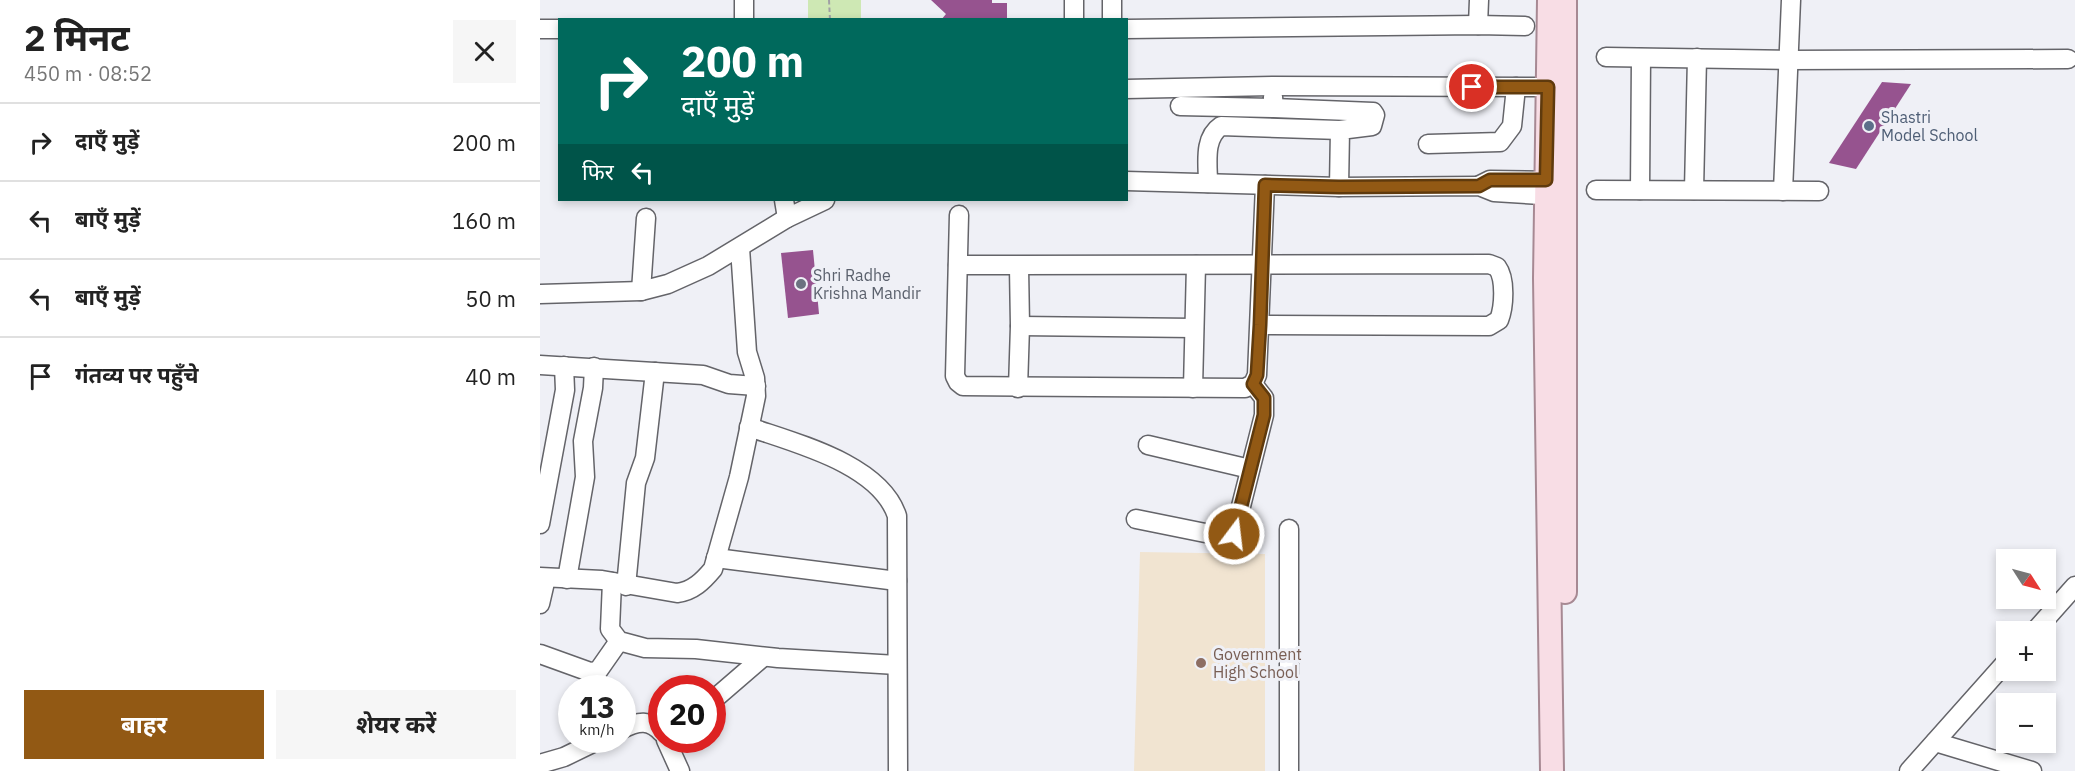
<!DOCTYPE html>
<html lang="hi">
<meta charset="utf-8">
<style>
body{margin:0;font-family:"IBM Plex Sans","Noto Sans Devanagari",sans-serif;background:#f6f6f6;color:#222;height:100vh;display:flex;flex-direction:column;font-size:22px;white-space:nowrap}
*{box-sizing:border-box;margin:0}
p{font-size:20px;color:#767676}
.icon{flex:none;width:33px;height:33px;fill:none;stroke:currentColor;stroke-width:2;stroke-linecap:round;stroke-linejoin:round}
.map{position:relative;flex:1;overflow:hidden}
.side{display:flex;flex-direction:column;background:#fff;width:540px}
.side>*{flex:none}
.banner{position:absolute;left:18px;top:18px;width:570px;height:183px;border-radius:0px;box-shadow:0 3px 9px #0003;background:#00695c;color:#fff;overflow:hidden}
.needle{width:39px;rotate:126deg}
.fabs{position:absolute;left:1456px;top:549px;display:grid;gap:12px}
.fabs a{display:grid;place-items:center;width:60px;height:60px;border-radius:0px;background:#fff;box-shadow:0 3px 9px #0003;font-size:30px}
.speed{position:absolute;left:18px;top:675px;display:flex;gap:12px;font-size:30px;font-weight:700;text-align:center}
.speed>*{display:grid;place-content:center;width:78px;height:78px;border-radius:50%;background:#fff;box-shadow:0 3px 9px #0003;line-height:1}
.speed small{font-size:15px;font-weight:400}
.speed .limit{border:9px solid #d22;background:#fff;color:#111}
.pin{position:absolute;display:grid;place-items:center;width:51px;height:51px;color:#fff;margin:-26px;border:3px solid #fff;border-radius:50%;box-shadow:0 2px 6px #0007}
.me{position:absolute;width:66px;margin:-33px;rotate:15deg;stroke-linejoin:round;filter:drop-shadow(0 0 4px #0008)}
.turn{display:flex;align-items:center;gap:21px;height:126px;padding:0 24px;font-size:27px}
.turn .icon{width:78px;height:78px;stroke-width:2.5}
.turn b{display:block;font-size:42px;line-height:51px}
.then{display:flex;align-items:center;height:57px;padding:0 24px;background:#0003;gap:12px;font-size:22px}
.round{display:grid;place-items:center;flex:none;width:63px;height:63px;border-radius:0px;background:#f6f6f6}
.head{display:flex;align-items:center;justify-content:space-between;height:102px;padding:0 24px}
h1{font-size:36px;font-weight:700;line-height:45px}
.primary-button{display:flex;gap:12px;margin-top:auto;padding:12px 24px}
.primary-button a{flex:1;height:69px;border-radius:0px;background:#925914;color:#fff;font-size:24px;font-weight:700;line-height:69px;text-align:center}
.primary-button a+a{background:#f6f6f6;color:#222}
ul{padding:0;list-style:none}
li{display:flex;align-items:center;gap:18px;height:78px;padding:0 24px;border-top:2px solid #e0e0e0}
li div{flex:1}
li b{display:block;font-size:22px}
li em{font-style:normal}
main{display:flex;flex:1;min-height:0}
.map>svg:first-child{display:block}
</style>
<main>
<section class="side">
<div class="head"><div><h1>2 मिनट</h1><p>450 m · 08:52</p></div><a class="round"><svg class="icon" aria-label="close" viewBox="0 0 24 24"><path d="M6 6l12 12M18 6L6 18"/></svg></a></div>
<ul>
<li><svg class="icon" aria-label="right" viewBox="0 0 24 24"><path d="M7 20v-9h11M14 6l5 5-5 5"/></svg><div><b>दाएँ मुड़ें</b></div><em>200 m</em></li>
<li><svg class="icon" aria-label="left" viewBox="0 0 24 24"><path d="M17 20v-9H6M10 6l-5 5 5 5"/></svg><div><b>बाएँ मुड़ें</b></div><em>160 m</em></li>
<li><svg class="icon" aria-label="left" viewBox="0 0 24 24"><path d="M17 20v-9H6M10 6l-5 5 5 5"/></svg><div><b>बाएँ मुड़ें</b></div><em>50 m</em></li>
<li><svg class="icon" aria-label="arrive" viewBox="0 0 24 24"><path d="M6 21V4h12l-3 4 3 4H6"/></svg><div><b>गंतव्य पर पहुँचे</b></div><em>40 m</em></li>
</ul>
<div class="primary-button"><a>बाहर</a><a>शेयर करें</a></div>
</section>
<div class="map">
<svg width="1535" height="771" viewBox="0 0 1535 771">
<rect width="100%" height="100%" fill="#eff0f6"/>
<polygon fill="#f1e4d1" points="600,552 725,554 725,771 594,771"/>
<rect fill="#cee8b4" x="268" y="0" width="53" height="19"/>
<g fill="#96538f">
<polygon points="391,0 452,0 452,3 467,3 467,20 401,20 406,14"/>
<polygon points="1342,82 1371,84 1316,169 1289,163"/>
<polygon points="273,250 279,314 248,318 241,253"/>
</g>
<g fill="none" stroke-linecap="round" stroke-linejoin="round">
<defs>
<g id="minor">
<polyline points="204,20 204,0"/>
<polyline points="534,20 534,0"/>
<polyline points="572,20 572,0"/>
<polyline points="938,25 939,0"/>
<polyline points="0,29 20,29"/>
<polyline points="586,29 938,25 985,26"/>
<polyline points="1066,57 1249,60 1528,59"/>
<polyline points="586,89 733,86 1008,87"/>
<polyline points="640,106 734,108 733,97"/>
<polyline points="734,108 833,112 835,115 832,126 800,130 799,187"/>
<polyline points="888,144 960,142 972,126 976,87"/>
<polyline points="586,181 799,187 939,186 954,192 1018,196"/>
<path d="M668,183C668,164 663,138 681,126L800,130"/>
<polyline points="940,185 950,180 1019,181"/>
<polyline points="1056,190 1279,191"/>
<polyline points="1100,190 1101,58"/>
<polyline points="1154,190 1157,58"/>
<polyline points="1243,191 1251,0"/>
<polyline points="244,200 247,218"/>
<polyline points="419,215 415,376 418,382 423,386 705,388 713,384 717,375 725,185"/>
<path d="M418,265L949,264L957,267C966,279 964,307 959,320L949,326L720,325"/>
<polyline points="101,291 106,218"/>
<polyline points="0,294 101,291 128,284 168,266 247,218 285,200"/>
<polyline points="480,326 654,328"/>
<polyline points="0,365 163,375 189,384 216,386"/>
<polyline points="478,388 480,326 479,267"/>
<polyline points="653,388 656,265"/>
<path d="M209,427C255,443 340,464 357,516L358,771"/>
<polyline points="608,445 710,469"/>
<polyline points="596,519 685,537 694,534 724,415 724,398 713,384"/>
<polyline points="0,524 25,390 24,366"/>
<polyline points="749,529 749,771"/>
<polyline points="176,558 357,581"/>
<path d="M0,577L62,580L137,593C153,591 163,581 173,569L199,477L216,396L215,378L207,352L200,248"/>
<polyline points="27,579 45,477 43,441 53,388 54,367"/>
<polyline points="72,582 70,629 79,641 105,648 156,649 238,658 357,665"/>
<polyline points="86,586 96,483 105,458 115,372"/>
<polyline points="0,604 6,578"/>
<polyline points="1494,632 1535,586"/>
<polyline points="0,654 50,672 58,671 79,641"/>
<polyline points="172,701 223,657"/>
<path d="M82,729C98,721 110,719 122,733"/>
<polyline points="126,740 140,771"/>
<polyline points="1395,742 1492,771"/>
<polyline points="0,764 24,757 59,740"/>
<polyline points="1369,771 1467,661"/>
</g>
<g id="major">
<polyline points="1009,0 1005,278 1012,771"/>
<polyline points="1025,0 1025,592"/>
</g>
</defs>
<use href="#minor" stroke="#646469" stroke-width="21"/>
<use href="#major" stroke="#a78993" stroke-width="26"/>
<polyline stroke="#a0a0a5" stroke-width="2" stroke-dasharray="4.5 3" stroke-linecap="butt" points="289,0 290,20"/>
<use href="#minor" stroke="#fff" stroke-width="18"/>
<use href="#major" stroke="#f8dde5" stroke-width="22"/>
</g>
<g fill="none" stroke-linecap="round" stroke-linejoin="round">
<defs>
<polyline id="route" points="694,534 724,415 724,398 713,384 717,375 720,325 725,185 799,187 939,186 950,180 1006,180 1008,87 932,87"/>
</defs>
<use href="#route" stroke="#5f3a0d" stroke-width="15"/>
<use href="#route" stroke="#925914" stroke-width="10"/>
</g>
<circle fill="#5c6f8a" stroke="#eff0f6" stroke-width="2" cx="1329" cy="126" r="6"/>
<circle fill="#6b7280" stroke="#eff0f6" stroke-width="2" cx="261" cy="284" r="6"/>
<circle fill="#8d6e63" stroke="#eff0f6" stroke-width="2" cx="661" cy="663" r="6"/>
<g text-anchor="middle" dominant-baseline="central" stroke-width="6" stroke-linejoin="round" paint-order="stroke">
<g font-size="16" fill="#4e5e75" stroke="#eff0f6" text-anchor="start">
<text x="1341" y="117">Shastri<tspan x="1341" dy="18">Model School</tspan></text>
</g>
<g font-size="16" fill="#5b616d" stroke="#eff0f6" text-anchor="start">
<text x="273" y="275">Shri Radhe<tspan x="273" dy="18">Krishna Mandir</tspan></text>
</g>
<g font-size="16" fill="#785e54" stroke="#eff0f6" text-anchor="start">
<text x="673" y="654">Government<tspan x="673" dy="18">High School</tspan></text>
</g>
</g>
</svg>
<div class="fabs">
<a><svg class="needle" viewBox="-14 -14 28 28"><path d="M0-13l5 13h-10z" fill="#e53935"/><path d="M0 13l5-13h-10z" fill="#767676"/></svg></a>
<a>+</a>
<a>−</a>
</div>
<div class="speed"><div>13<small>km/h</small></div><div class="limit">20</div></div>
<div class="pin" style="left:932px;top:87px;background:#d93025"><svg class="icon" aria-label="arrive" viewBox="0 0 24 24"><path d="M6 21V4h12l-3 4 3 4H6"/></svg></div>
<svg class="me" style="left:694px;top:534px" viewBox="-20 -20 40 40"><circle r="17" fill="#925914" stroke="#fff" stroke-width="3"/><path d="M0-11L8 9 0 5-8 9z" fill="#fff"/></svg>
<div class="banner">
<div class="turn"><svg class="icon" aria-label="right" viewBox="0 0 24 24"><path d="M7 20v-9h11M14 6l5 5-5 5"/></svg><div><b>200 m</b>दाएँ मुड़ें</div></div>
<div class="then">फिर<svg class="icon" aria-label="left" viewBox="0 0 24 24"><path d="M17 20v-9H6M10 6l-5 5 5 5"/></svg></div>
</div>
</div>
</main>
